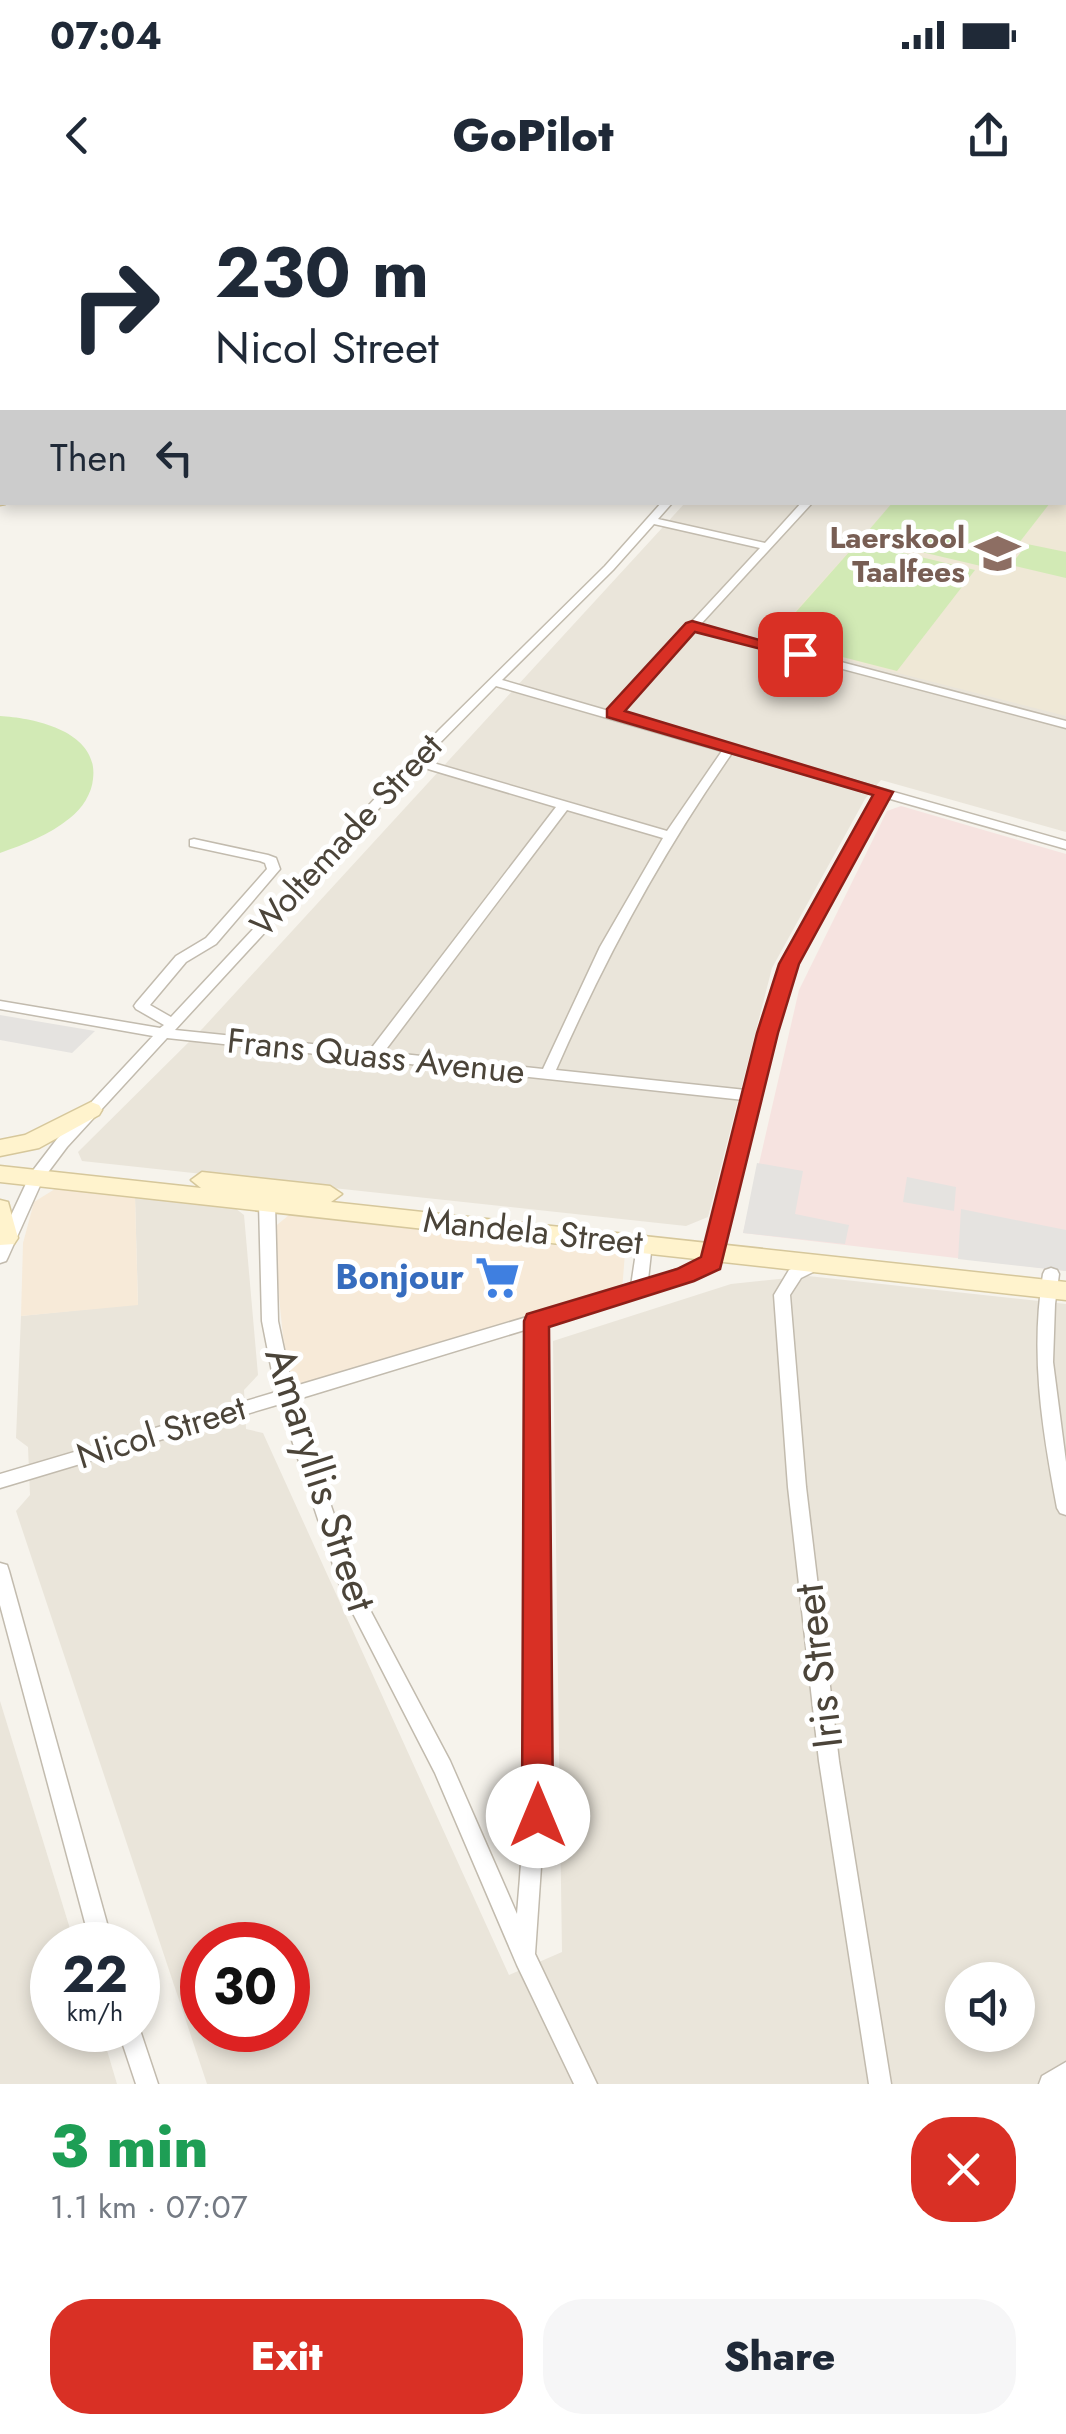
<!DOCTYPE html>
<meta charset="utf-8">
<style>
body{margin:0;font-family:Jost,sans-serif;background:#f6f6f7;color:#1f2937;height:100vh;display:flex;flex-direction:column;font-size:38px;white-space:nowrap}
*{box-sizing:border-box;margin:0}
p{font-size:32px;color:#747a83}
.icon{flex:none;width:55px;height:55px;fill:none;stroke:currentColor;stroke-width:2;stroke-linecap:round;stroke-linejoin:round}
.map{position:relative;height:1884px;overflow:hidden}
.details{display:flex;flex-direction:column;background:#fff;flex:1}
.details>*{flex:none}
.banner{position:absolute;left:0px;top:0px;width:1068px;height:305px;box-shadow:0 5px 15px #0003;background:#fff;color:#1f2937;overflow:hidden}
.buttons{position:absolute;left:945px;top:1762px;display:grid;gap:20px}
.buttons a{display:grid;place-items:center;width:90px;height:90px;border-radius:50%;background:#fff;box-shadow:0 5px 15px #0003;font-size:50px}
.speed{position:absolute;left:30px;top:1722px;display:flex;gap:20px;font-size:50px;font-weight:700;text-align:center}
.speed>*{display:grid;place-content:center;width:130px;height:130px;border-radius:50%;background:#fff;box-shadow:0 5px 15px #0003;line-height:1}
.speed small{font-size:25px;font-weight:400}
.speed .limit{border:15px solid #d22;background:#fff;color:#111}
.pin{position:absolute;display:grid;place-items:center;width:85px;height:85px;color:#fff;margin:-42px;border-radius:20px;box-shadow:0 5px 15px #0006}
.me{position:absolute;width:110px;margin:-55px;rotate:0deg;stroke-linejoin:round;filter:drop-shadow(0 0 8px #0008)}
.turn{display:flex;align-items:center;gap:35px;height:210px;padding:0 50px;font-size:45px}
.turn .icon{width:130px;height:130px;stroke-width:2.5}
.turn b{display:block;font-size:70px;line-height:85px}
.then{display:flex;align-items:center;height:95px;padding:0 50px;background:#0003;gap:20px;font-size:38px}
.round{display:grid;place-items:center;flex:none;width:105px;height:105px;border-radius:40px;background:#f6f6f7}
.summary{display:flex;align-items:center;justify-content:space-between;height:170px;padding:0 50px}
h1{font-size:60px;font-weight:800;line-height:75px;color:#1e9e55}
.button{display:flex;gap:20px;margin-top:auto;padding:20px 50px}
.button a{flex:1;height:115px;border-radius:40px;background:#d93025;color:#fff;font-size:40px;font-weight:800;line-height:115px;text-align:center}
.button a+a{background:#f6f6f7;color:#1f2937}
.status{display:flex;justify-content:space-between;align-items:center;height:70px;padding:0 50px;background:#fff;direction:ltr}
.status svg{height:28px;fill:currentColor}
header{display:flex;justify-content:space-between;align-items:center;height:130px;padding:0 50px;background:#fff;font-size:45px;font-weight:800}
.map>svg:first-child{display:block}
</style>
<div class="status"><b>07:04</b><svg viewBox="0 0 49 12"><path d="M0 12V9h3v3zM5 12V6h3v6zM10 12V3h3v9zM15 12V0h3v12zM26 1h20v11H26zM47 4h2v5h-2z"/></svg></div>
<header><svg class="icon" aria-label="back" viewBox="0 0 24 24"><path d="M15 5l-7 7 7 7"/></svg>GoPilot<svg class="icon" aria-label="share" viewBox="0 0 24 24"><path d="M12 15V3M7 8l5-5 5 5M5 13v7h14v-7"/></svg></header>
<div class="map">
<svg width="1066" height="1884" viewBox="0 0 1066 1884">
<rect width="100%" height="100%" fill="#f6f3ec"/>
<g fill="#eae5da" fill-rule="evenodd">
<polygon points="0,0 558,0 2,2 0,285"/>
<polygon points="1066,282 1066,632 881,580 865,599 772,768 708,1017 686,1026 82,961 78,952 203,828 685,303 1065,302"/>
<path d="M135,997L235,1008L244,1015L258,1175L244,1190L246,1229L263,1233L509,1775L562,1752L553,1141L731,1084L808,1076L1066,1104V1884H207L16,1311L30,1295L28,1247L16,1238L21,1116L138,1104ZM202,1745H288V1830H202ZM962,1780H1018V1835H962Z"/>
<polygon points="0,1501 75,1745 52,1745 52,1830 101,1830 117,1884 0,1884"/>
</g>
<g fill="#f7ead8">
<polygon points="55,989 135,997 138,1105 21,1116 23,1043 34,1002"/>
<polygon points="289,1015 625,1053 622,1091 308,1185 294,1182 287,1175 272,1029"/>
</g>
<polygon fill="#efe8d6" points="1066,284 1066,516 769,440 893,303 1065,302"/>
<polygon fill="#f6e3e0" points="901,606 1066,654 1066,1071 743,1033 799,790 887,611"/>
<g fill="#d2eab5">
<polygon points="893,302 1050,302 1050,303 998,370 862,338"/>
<polygon points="858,342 975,370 897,471 772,439"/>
<polygon points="1027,344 1066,352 1066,378 1011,365"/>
<path d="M0,516C36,518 99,532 93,579C92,593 82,609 70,618C49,635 25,644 0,653Z"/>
</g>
<g fill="#e5e3e0">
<polygon points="0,815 95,831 72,853 0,840"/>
<polygon points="757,963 803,971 795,1014 849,1025 845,1044 743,1033"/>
<polygon points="907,977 956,987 954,1011 903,1002"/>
<polygon points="961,1009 1066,1030 1066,1071 958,1059"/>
</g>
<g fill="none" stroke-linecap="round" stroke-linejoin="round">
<defs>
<g id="minor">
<polygon points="43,0 54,0 56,2 47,2"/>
<polygon points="950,0 956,0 957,1 949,2"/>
<rect x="0" y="9" width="2" height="5"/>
<rect x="0" y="50" width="2" height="4"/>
<rect x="0" y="83" width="2" height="4"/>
<polygon points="2,193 2,199 0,200 0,194"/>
<polygon points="2,279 2,285 0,286 0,280"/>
<path d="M662,302H673L658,319L765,343L802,302H813L700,425L1066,521V528L695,430L619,514L1066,641V649L887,598L796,764L774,833L718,1067L645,1094L544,1125L550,1437L546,1594L535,1754L597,1884H574L517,1765L435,1573L342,1392L280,1204L0,1288V1274L276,1192L262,1121L259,1003L266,991L271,989L279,995L275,1003L278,1121L292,1187L631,1086L638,1039H650L652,1043L648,1080L705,1059L744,900L167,838L67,947L43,979L8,1057L6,1061L0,1063V1039L31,973L57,939L153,836L0,809V801L160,828L164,825L136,809L134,806L136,803L176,756L206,738L267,669L265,663L260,661L190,646V640L194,639L268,655L276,658L280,669L216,744L186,762L150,805L171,817L439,530L605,366ZM654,324L760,348L609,511L502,480L613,370ZM496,486L722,551L667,631L423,560ZM732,553L876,595L782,764L760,833L746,890L556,870C605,758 662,653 732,553ZM418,566L556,607L370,850L175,830ZM567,610L663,638L600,747L543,869L384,852ZM528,1129C533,1325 534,1520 517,1714L450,1561L360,1391L295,1200Z"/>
<polygon points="817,1057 823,1059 825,1063 823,1067 801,1078 790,1095 806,1287 839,1561 891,1884 869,1884 819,1561 788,1287 774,1095 789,1070"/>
<path d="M1051,1068L1057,1070L1059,1074L1055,1104L1053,1162L1066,1262V1315L1060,1313L1057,1308C1042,1229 1030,1154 1043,1074L1045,1070Z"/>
<polygon points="0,1363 7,1365 9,1371 113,1745 91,1745 0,1405"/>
<polygon points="138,1824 158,1884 136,1884 118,1830 138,1830"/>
<polygon points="1066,1862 1066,1884 1039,1884 1042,1876"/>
</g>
<rect id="tertiary" x="1065" y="271" width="1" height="8"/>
<g id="secondary">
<polygon points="0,295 2,295 5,304 0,305"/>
<polygon points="91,902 99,905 102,910 99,915 39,948 0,956 0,940 25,935"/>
<polygon points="0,966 201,988 191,980 202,972 330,986 342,994 331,1002 1066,1082 1066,1100 0,982"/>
<polygon points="0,1000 8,1002 18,1038 14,1044 0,1045"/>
</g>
<g id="motorway">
<polygon points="1014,0 1041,0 1043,2 1016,2"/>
<polygon points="1066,1 1066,9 1065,9 1065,2 1060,2"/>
</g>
</defs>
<use href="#minor" stroke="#c2bbae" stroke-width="3"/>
<use href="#tertiary" stroke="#c2bbae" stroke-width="2"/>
<use href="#secondary" stroke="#d6c79b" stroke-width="3"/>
<use href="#motorway" stroke="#e0a43c" stroke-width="2"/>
<use href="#minor" fill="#fff" fill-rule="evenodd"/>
<use href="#tertiary" fill="#fff" fill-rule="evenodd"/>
<use href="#secondary" fill="#fff3cd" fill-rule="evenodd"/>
<use href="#motorway" fill="#ffcf6e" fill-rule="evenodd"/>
</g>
<polygon fill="#d93025" stroke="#8d1f18" stroke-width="2.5" points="692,421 809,454 800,459 695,432 625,511 893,592 799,764 778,833 720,1069 694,1081 549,1127 553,1616 548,1627 538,1631 527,1627 522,1616 524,1121 527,1114 677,1069 701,1057 757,833 779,764 873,595 607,517 607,509 686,423"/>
<defs>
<symbol id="school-bare" viewBox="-9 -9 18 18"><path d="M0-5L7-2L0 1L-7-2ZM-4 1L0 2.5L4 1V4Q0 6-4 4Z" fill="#8d6e63" stroke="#fff" stroke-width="2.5" paint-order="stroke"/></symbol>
<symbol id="supermarket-bare" viewBox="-9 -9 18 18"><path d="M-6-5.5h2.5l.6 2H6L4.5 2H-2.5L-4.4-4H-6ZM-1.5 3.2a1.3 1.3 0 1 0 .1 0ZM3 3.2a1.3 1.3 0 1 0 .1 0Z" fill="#3f7fe0" stroke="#fff" stroke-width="2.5" paint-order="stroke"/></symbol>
</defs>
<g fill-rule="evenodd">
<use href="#school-bare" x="966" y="322" width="63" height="63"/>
<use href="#supermarket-bare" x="466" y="1046" width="63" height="63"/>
</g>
<g text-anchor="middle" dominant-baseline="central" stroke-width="10" stroke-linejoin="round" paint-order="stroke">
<g font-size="30" font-weight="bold" fill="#785e54" stroke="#fff" text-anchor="end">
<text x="965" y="337">Laerskool<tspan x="965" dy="34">Taalfees</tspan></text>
</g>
<g font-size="35" fill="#4b4439" stroke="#fff">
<text transform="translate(346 635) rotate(-47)">Woltemade Street</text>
<text transform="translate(376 856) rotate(6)">Frans Quass Avenue</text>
<text transform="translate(533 1031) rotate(6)">Mandela Street</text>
<text transform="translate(161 1232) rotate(-17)">Nicol Street</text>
</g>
<g font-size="35" font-weight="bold" fill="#366cbe" stroke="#fff" text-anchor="end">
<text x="464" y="1077">Bonjour</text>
</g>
<g font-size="42" fill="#4b4439" stroke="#fff">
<text transform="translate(321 1279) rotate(72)">Amaryllis Street</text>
<text transform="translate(818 1466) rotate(-97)">Iris Street</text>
</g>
</g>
</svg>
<div class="buttons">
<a><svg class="icon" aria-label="sound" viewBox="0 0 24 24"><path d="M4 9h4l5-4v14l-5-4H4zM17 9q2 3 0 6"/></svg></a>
</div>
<div class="speed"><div>22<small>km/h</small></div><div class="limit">30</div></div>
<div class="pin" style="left:800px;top:454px;background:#d93025"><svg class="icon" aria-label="arrive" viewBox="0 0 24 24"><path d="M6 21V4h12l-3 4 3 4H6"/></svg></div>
<svg class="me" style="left:538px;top:1616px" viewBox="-20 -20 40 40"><circle r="19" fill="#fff"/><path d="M0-13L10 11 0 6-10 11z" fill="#d93025"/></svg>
<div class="banner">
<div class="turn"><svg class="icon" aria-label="right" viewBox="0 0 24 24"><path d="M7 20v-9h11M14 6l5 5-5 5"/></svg><div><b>230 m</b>Nicol Street</div></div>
<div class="then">Then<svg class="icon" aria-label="left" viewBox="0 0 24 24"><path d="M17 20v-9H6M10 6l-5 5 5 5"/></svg></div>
</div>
</div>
<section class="details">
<div class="summary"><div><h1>3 min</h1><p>1.1 km · 07:07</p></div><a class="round" style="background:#d93025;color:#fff"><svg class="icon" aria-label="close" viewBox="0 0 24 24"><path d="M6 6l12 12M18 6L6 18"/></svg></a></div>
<div class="button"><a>Exit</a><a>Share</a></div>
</section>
